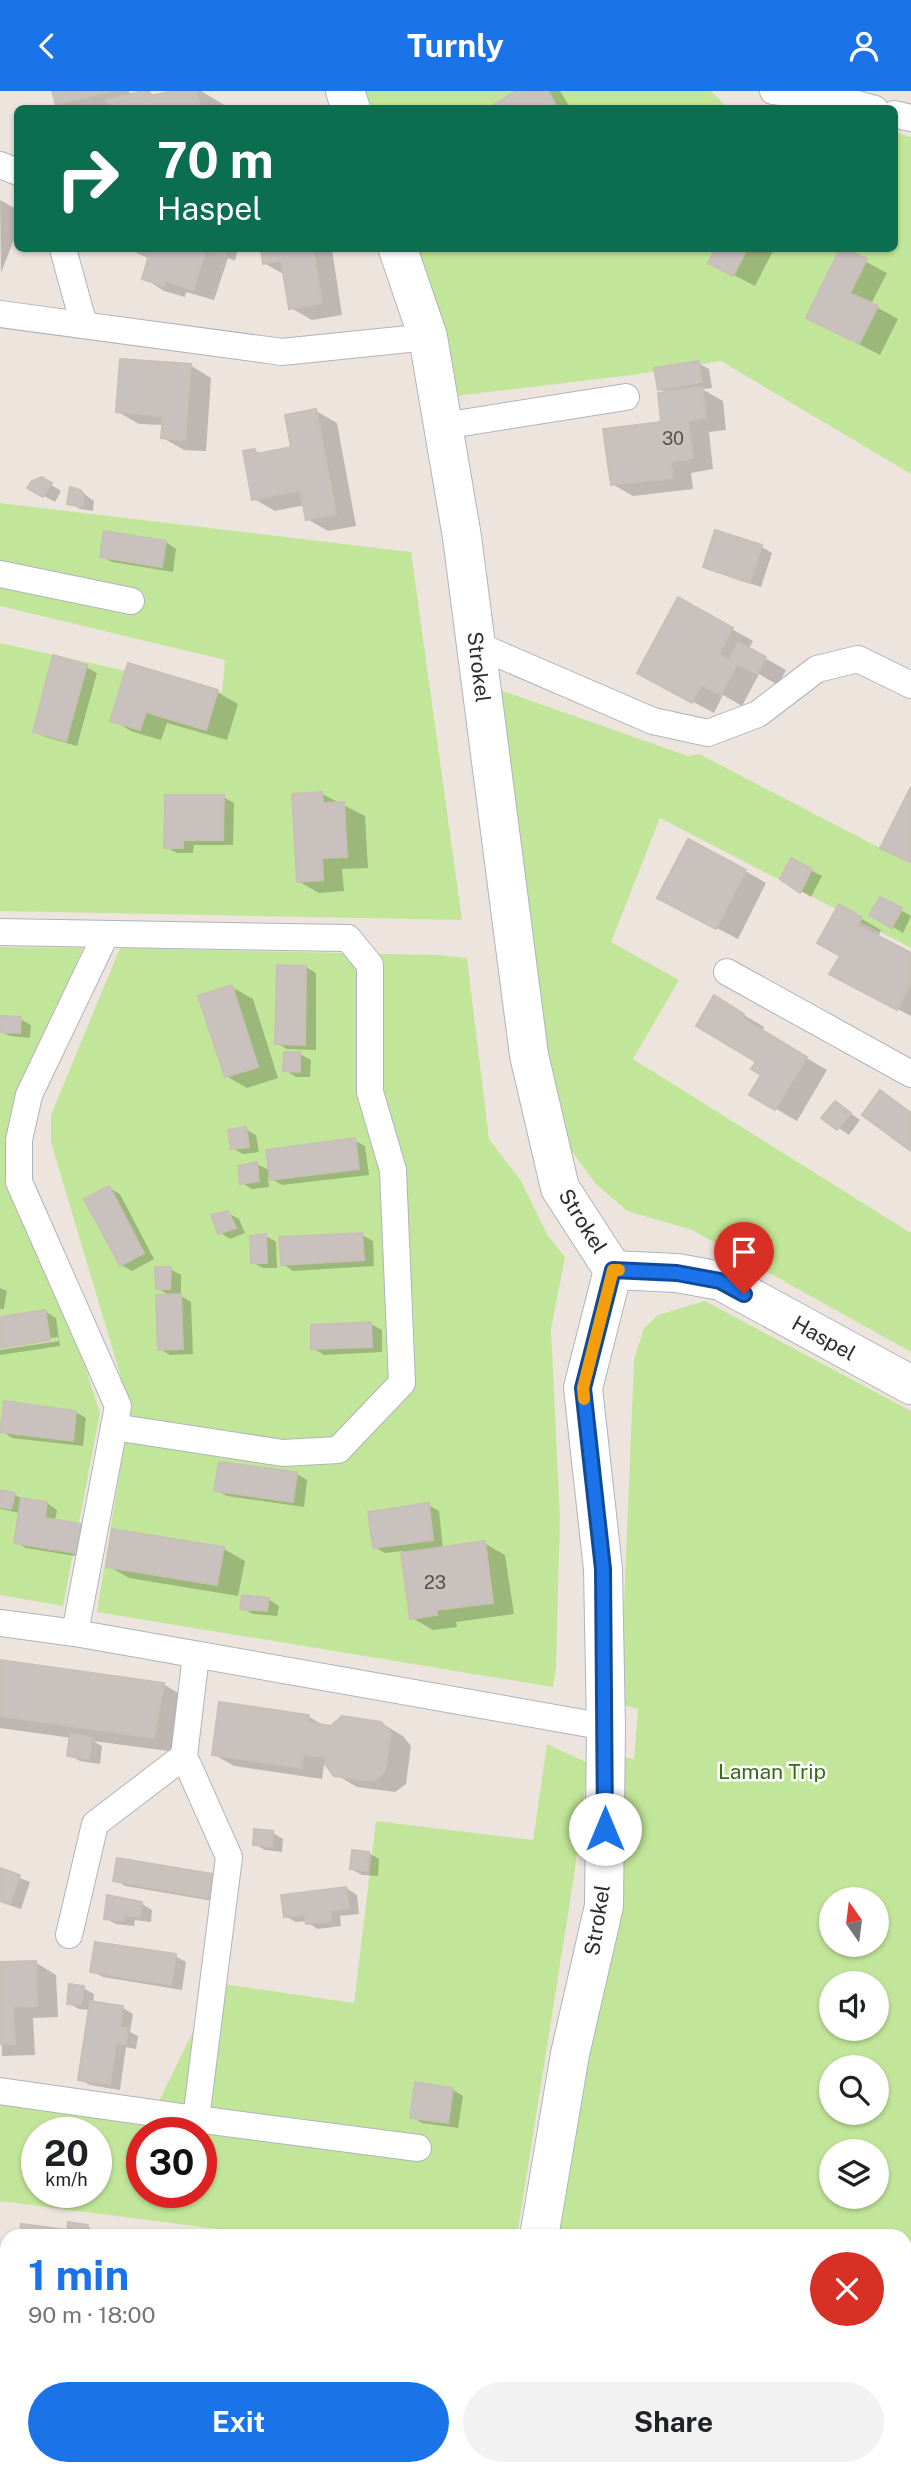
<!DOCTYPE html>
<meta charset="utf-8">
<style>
body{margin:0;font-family:"Public Sans",sans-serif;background:#f2f2f2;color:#202124;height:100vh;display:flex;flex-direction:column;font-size:26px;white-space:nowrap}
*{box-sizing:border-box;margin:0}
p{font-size:23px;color:#757577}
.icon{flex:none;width:38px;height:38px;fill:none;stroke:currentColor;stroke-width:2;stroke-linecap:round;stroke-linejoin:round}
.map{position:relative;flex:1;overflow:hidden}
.panel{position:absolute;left:0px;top:2138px;width:912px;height:247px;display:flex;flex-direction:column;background:#fff;border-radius:21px 21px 0 0;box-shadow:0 2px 5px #0004}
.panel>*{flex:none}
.hud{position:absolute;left:14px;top:14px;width:884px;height:147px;border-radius:10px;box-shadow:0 2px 5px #0004;background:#0b6e4f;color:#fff;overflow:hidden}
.needle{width:46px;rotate:346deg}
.buttons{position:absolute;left:819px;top:1796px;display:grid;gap:14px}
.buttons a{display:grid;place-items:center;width:70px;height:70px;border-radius:50%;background:#fff;box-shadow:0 2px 5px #0004;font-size:35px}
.speed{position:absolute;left:21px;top:2026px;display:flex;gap:14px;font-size:35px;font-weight:700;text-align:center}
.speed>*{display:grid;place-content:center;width:91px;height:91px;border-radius:50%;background:#fff;box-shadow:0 2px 5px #0004;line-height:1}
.speed small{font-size:18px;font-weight:400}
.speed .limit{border:10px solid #d22;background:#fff;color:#111}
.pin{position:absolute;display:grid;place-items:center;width:60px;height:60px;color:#fff;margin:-72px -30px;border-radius:50% 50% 50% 0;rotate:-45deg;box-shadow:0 0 7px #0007}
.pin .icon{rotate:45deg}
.me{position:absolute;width:77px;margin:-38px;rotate:0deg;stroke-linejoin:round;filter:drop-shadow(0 0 5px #0008)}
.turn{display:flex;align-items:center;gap:24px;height:147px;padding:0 28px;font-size:32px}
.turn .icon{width:91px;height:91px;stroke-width:2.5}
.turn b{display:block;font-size:49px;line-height:60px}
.round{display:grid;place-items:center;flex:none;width:74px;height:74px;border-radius:37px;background:#f2f2f2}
.head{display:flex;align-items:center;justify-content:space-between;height:119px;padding:0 28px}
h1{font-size:42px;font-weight:700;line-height:52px;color:#1a73e8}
.primary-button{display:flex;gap:14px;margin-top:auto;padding:14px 28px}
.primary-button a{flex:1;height:80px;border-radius:42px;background:#1a73e8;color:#fff;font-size:28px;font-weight:700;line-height:80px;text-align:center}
.primary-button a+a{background:#f2f2f2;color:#202124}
header{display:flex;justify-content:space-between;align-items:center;height:91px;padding:0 28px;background:#1a73e8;color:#fff;font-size:32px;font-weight:700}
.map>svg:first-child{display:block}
</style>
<header><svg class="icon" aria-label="back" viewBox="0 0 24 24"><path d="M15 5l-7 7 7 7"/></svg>Turnly<svg class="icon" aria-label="person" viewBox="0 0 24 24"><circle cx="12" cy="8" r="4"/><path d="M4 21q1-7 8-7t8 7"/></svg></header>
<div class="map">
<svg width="911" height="2385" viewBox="0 0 911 2385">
<rect width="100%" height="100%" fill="#eee4de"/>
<g fill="#c2e699" fill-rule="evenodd">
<polygon points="361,0 711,0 728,17 367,18"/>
<polygon points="894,41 911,46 911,383 721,270 632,284 455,305 413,158 894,158"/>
<polygon points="0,412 411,461 462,829 0,820 0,552 222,601 225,569 0,515"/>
<polygon points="497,598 688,665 699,663 911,773 911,857 660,727 611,851 679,889 633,968 911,1142 911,1261 692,1139 627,1120 596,1093 559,1043"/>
<polygon points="0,856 83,857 16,1008 13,1054 100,1322 63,1515 0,1504"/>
<polygon points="120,857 437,864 467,867 489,1048 521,1090 548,1145 565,1166 551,1238 560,1427 556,1576 553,1596 97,1521 130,1317 51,1051 51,1024"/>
<path d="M705,1210L911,1320V2385H517L518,2378H905V2146L556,2145L615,1665L634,1668L638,1618L620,1613L634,1269L644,1237L658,1224ZM831,1808H877V1853H831ZM831,1892H877V1937H831ZM831,1976H877V2021H831ZM831,2060H877V2105H831Z"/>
<path d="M547,1653L588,1672L574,1785L517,2145H272L0,2110V1994L155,2018L217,1892L354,1912L376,1730L533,1749ZM37,2042H96V2102H37ZM142,2042H201V2102H142Z"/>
<polygon points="358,2378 480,2378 479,2385 357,2385"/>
</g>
<g fill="#0003">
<polygon points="54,0 129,0 130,5 148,0 157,6 180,0 201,0 231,18 66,18 57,12"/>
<polygon points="519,0 560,0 571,18 491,18"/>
<polygon points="0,109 18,119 18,138 1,182"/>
<polygon points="129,158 231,158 237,161 235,170 228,167 214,209 186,201 185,206 164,200 144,187 150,168"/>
<polygon points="262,158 332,158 342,224 312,229 291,217 285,184 264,172"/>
<polygon points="717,158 774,158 755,195 710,172"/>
<polygon points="842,158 887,182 871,213 898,228 880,264 808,227"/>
<polygon points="698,272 709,278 712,297 702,298 723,310 726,339 709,341 713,378 691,382 693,398 633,405 612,393 663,332 668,303 659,298"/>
<polygon points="190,274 211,287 206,360 184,359 163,347 164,334 139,333 118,321"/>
<polygon points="316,320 337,332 356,435 328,440 307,428 305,414 275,420 254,408 255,360 262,363 293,357"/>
<polygon points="42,388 61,400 55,411 30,397"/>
<polygon points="80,400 94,410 93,420 80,418 69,412"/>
<polygon points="716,441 762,456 772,462 761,496 715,481 705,475"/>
<polygon points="105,442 166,451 176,458 173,481 112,471 101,465"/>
<polygon points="732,538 753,550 749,558 786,579 778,594 759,583 742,615 723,604 714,622 660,593"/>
<polygon points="86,576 97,582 77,655 45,646 35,640"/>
<polygon points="217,601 238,613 227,649 167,632 161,649 133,641 112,629"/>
<polygon points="322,703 365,725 368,777 342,778 344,800 319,802 298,790"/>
<polygon points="223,706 234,712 233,754 194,754 193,762 177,762 166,756"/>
<polygon points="791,769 822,785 811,806 801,800"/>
<polygon points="745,780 766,792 738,848 680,818"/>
<polygon points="881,808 911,825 903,842 871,823"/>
<polygon points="839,815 881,839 878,847 911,864 911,925 852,895 842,864"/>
<polygon points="306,876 316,882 316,959 287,958 277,952"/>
<polygon points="232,896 253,908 278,987 247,997 226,985"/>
<polygon points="734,918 764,936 762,941 827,979 797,1030 752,1004 763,984"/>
<polygon points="20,928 31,934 30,947 10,945 0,940"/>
<polygon points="300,963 311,969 310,986 296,986 285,979"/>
<polygon points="836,1012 860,1029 849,1044 824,1027"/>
<polygon points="245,1038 256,1044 259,1061 243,1063 232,1057"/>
<polygon points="354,1049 365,1055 369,1084 282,1094 268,1086 269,1096 252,1098 242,1092 257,1073 271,1080"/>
<polygon points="109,1097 120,1103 154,1168 132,1180 121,1174"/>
<polygon points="228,1122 239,1128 245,1142 230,1148 219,1141"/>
<polygon points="362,1144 373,1150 374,1175 293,1180 283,1173"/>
<polygon points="266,1145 276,1151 277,1177 263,1177 252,1171"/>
<polygon points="170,1178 181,1184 181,1205 191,1211 193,1263 170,1264 160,1258 171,1205 157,1197"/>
<polygon points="0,1197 7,1200 4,1218 0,1218"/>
<polygon points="45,1220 56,1227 60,1255 0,1264 0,1259 59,1250 58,1246 0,1255 0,1227"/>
<polygon points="371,1233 382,1239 382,1261 324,1264 313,1257"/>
<polygon points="76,1321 86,1327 83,1355 12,1347 2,1340"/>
<polygon points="297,1383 307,1389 304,1416 227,1405 216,1399"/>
<polygon points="0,1401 14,1403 24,1409 47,1412 57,1419 55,1430 80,1434 91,1440 87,1467 26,1457 15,1451 20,1422 0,1418"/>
<polygon points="428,1414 439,1420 443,1458 484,1452 505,1464 514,1523 456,1531 457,1536 433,1539 412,1527 403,1460 385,1462 374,1456"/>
<polygon points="114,1440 224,1458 245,1470 238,1505 129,1487 108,1475"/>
<polygon points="268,1508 279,1515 277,1525 253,1523 242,1517"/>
<polygon points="0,1571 163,1593 192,1610 183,1662 93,1650 102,1655 100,1673 80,1670 69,1664 72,1647 0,1637"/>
<polygon points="308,1625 326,1636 381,1632 403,1645 411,1655 406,1693 395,1701 357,1696 335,1683 329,1675 324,1674 322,1688 234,1675 213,1663"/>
<polygon points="273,1742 283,1748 282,1761 265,1759 254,1753"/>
<polygon points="353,1761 369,1762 379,1768 378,1785 362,1784 351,1778"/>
<polygon points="0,1779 30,1791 21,1818 0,1811"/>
<polygon points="213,1785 223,1791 219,1811 125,1795 115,1789"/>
<polygon points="346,1797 357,1804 359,1823 340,1825 341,1835 318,1838 308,1832 307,1830 296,1831 285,1825"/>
<polygon points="142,1813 152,1819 151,1831 135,1829 134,1835 116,1833 105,1827"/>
<polygon points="175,1865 186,1871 182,1899 103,1886 92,1880"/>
<polygon points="35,1871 56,1884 58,1926 33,1927 35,1964 2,1965 0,1873"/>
<polygon points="83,1897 94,1903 93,1912 123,1917 133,1923 130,1941 138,1945 136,1958 126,1956 120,1999 90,1994 79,1988 90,1919 79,1918 68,1912"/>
<polygon points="453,1999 463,2005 458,2037 422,2032 412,2026"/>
<polygon points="88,2136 105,2146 21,2146 69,2141"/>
<polygon points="0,2276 7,2278 7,2333 0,2332"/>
<polygon points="173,2378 231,2378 231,2385 197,2385 192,2382 192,2384 181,2383"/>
</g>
<g fill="#c9c1bd" stroke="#c9bfb7" stroke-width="2">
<polygon points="52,0 110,0 56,14"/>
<polygon points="142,0 149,0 150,5 172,0 196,0 201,18 109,18 107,9"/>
<polygon points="516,0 548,0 558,18 487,18"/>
<polygon points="130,158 206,158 193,199 165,190 164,195 142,188 149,164"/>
<polygon points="210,158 227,158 224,165 209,160"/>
<polygon points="261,158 313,158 322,212 289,218 281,169 263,173"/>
<polygon points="715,158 747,158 733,185 708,172"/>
<polygon points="840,158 845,158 867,168 850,202 878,215 859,253 806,227"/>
<polygon points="120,268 191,273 185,349 161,347 163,325 116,321"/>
<polygon points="699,270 702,291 658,299 654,277"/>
<polygon points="702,296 706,327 688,330 693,367 671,371 673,387 611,394 603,338 661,331 658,302"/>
<polygon points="316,318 336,423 306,429 300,399 252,409 243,360 255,358 256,363 291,356 285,324"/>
<polygon points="42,386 52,392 43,406 27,397 32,390"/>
<polygon points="70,396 80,399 84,403 82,416 67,413"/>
<polygon points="715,439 762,454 750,492 703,476"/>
<polygon points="104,440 166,450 162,476 100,466"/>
<polygon points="678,506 733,537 719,563 729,569 738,551 766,566 757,583 737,573 721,604 701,594 692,612 637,582"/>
<polygon points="53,564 87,574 66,650 33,641"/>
<polygon points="128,572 218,599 206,639 146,621 140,639 110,630"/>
<polygon points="911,696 911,772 880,757"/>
<polygon points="322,701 323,712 344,711 347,766 322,767 323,789 297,791 292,703"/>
<polygon points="165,704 224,704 223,749 183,749 183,757 164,757"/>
<polygon points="688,748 746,779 716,838 657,807"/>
<polygon points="791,767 812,778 800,802 780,788"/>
<polygon points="880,806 902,817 892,837 869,824"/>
<polygon points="839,813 862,826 857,834 911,862 911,892 897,919 829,883 840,865 817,852"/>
<polygon points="277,874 306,875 305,954 275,953"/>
<polygon points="232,894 258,976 225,986 198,905"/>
<polygon points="714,904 744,923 742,927 807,966 775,1019 749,1004 761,984 751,978 756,971 696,935"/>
<polygon points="0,925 21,926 20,942 0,941"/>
<polygon points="284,961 300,961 300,981 283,980"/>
<polygon points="880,999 911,1022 911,1060 862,1024"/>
<polygon points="835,1010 851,1022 837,1039 821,1027"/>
<polygon points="246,1036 249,1056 231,1058 228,1039"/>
<polygon points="355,1047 359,1078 270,1089 266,1059"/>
<polygon points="257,1071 259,1090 240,1093 238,1075"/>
<polygon points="109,1095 144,1162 120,1175 84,1108"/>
<polygon points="228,1120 236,1137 218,1143 211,1124"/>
<polygon points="362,1142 364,1169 281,1174 279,1146"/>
<polygon points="266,1143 267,1172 251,1172 250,1145"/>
<polygon points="155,1176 171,1176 170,1198 156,1198"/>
<polygon points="181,1203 183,1258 158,1259 156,1204"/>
<polygon points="45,1219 50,1249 0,1257 0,1226"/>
<polygon points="371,1231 372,1256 311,1258 311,1234"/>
<polygon points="4,1310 76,1320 73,1350 0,1341"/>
<polygon points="219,1371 297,1381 293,1411 214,1400"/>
<polygon points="0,1399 15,1402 11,1418 0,1416"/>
<polygon points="21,1407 47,1411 45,1427 81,1433 76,1462 14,1452"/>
<polygon points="429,1412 433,1449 373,1457 368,1421"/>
<polygon points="112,1438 224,1456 217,1494 106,1476"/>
<polygon points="485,1450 493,1512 436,1519 437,1524 410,1528 401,1462"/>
<polygon points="242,1504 269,1507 267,1520 240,1518"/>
<polygon points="0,1569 164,1592 154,1647 0,1625"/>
<polygon points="219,1611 309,1624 308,1631 331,1635 342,1625 381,1631 391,1642 385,1681 374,1690 334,1685 325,1673 326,1666 303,1663 302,1677 212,1664"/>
<polygon points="70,1643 92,1647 89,1668 67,1665"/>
<polygon points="254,1738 273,1740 272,1756 253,1754"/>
<polygon points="352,1759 369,1761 367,1780 350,1778"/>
<polygon points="117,1767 213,1783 209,1807 113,1790"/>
<polygon points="0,1777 20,1784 10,1813 0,1810"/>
<polygon points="346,1796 349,1817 330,1820 331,1830 306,1833 305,1823 284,1826 281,1804"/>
<polygon points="107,1804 142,1811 140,1826 124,1824 124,1830 104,1828"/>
<polygon points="95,1851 176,1863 171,1894 90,1881"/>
<polygon points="36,1870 37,1915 13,1916 15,1953 0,1953 0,1871"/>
<polygon points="69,1893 84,1895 81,1914 67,1913"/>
<polygon points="90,1910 123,1915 120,1936 128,1937 126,1953 116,1952 110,1994 78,1989"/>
<polygon points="415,1991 453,1997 448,2032 410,2027"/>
<polygon points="68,2131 88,2134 87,2146 20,2146 21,2133 67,2139"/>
<polygon points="191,2378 220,2378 220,2385 190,2383"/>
</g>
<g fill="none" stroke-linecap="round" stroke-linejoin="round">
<defs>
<g id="service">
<polyline points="773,0 839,8 875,18"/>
<polyline points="894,23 911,27"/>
<polyline points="0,74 18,81"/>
<polyline points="63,158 84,234"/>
<polyline points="0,223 282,261 428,246"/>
<polyline points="443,335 626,306"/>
<polyline points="0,483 131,510"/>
<polyline points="477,554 653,630 708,642 758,623 817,578 858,568 911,594"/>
<polyline points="0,841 348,847 370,874 370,1001 393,1079 402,1292 338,1359 283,1362 114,1336"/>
<polyline points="106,843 29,1004 19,1049 19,1091 118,1315 75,1542 606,1636"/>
<polyline points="727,881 911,983"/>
<polyline points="0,1532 75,1542"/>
<polyline points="69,1844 95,1733 184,1665"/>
<polyline points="0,2000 196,2028 229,1766 184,1665 196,1564"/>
<polyline points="196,2028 418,2057"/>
<polyline points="0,2244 7,2244"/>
<polyline points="338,2385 339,2378"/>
</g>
<g id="minor">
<polyline points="345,0 351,18"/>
<polyline points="398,158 428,246 462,446 529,964 560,1097 613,1179 583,1297 603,1478 606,1636 604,1815 570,1963 539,2146"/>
<polyline points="613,1179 677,1182 721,1190 911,1294"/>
<polyline points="498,2385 499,2378"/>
</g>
</defs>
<use href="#service" stroke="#aeb4bc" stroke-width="28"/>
<use href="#minor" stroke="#aeb4bc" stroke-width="40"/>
<use href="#service" stroke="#fff" stroke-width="26"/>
<use href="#minor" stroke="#fff" stroke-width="38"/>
</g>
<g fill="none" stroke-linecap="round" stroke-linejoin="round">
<defs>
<polyline id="route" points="605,1738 603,1478 583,1297 613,1179 677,1182 720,1190 744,1203"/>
</defs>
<use href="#route" stroke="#114b97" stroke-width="18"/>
<use href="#route" stroke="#1a73e8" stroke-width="12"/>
<polyline stroke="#f59e0b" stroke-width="12" points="584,1308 583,1297 613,1179 619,1179"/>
</g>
<g text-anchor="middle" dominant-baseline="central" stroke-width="5" stroke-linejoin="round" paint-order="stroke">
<g font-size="18" fill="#535150">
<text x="673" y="347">30</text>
<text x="435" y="1491">23</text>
</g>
<g font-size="21" fill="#2c2c2c" stroke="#fff">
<text transform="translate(479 576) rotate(83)">Strokel</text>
<text transform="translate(583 1130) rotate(58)">Strokel</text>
<text transform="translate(824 1247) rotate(29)">Haspel</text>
<text transform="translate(597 1829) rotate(-81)">Strokel</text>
</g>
<g font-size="21" fill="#3a6c18" stroke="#fff">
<text x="772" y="1680">Laman Trip</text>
</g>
</g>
</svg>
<div class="buttons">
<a><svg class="needle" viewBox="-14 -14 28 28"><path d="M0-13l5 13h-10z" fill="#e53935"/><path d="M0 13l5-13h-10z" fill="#757577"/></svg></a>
<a><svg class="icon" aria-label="sound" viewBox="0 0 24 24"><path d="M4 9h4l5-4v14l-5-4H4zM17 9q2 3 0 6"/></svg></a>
<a><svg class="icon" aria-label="search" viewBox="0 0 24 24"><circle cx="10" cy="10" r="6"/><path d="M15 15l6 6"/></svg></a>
<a><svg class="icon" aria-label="layers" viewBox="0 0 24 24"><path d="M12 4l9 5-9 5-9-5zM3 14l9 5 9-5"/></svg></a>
</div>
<div class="speed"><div>20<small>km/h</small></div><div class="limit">30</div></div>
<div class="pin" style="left:744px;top:1203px;background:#d93025"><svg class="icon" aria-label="arrive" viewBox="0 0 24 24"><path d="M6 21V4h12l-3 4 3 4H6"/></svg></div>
<svg class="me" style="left:605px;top:1738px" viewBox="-20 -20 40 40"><circle r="19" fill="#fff"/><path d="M0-13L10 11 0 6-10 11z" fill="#1a73e8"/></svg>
<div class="hud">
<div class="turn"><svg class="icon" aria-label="right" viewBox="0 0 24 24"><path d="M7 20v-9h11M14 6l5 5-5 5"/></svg><div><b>70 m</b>Haspel</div></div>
</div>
<section class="panel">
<div class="head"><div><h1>1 min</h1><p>90 m · 18:00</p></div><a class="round" style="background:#d93025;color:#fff"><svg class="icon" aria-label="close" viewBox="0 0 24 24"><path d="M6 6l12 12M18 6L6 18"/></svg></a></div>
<div class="primary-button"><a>Exit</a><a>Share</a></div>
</section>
</div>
